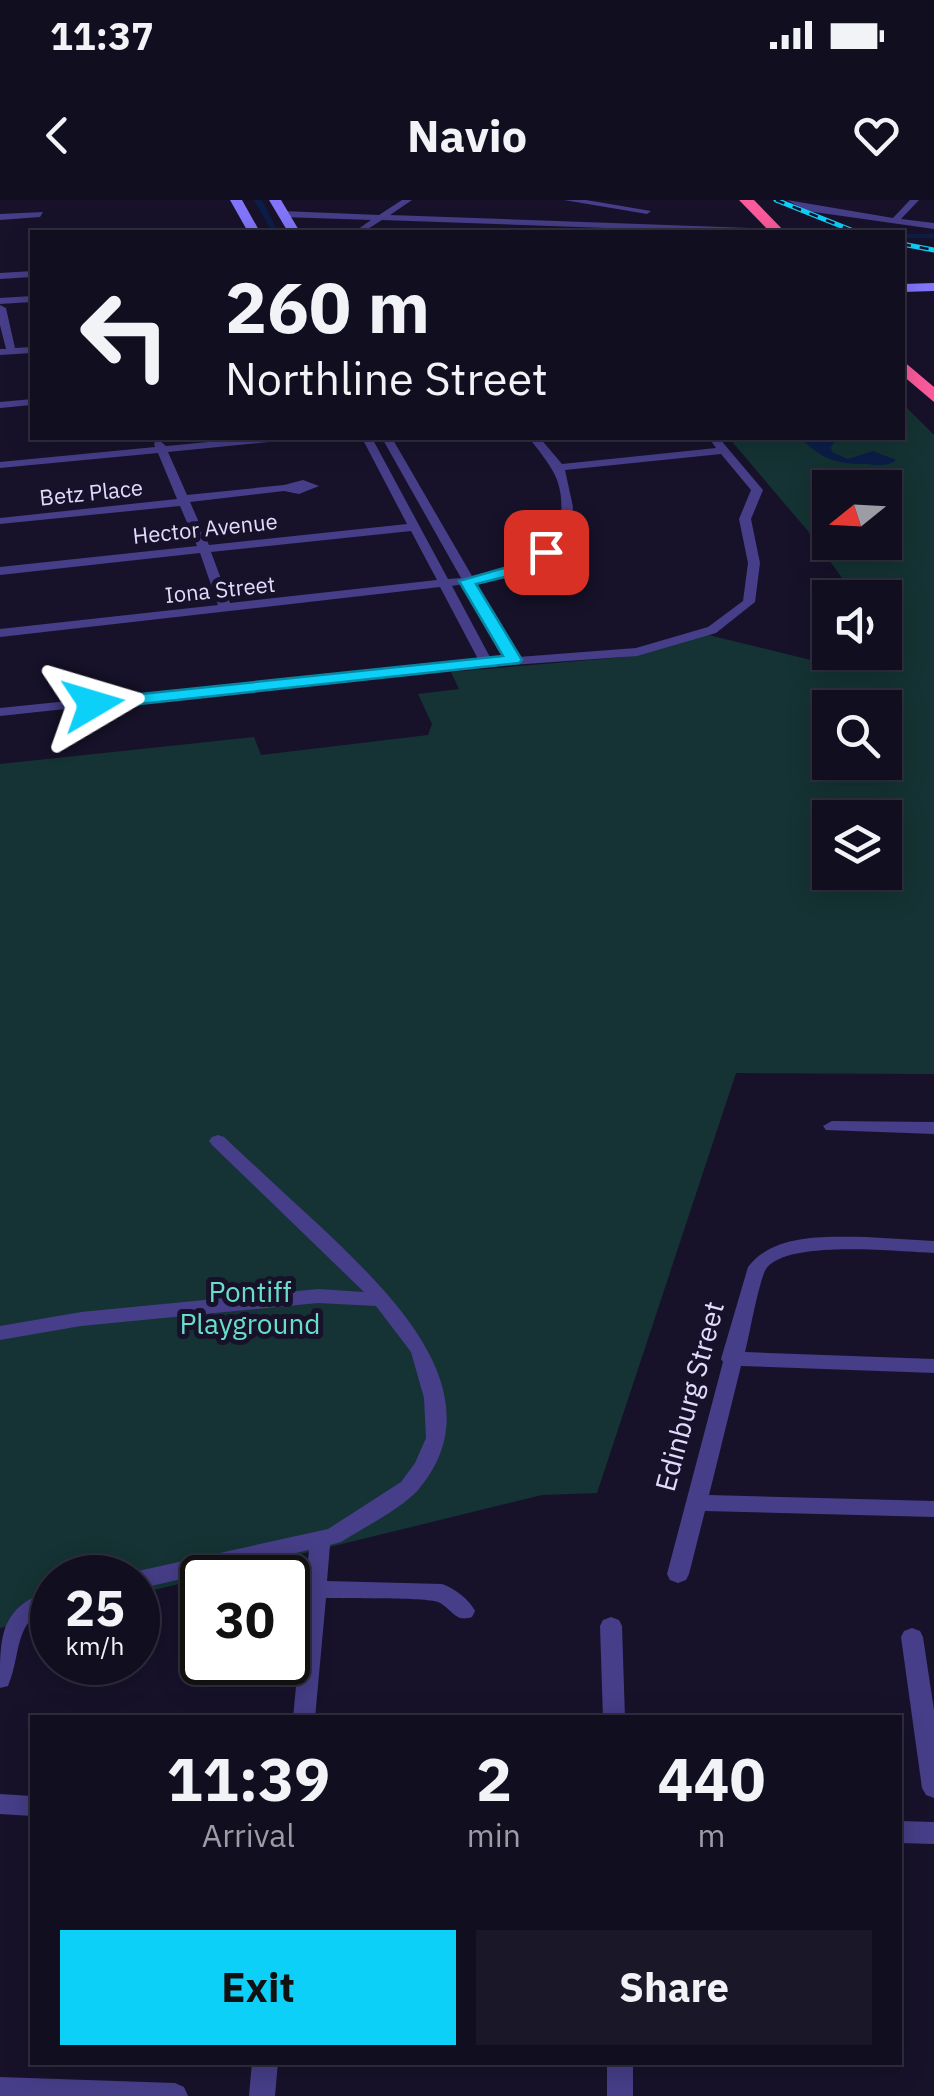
<!DOCTYPE html>
<style>
body{margin:0;font-family:"IBM Plex Sans",sans-serif;background:#1a1729;color:#f1f3f6;height:100vh;display:flex;flex-direction:column;font-size:38px;white-space:nowrap}
*{box-sizing:border-box;margin:0}
p{font-size:32px;color:#9c9ca5}
.icon{flex:none;width:55px;height:55px;fill:none;stroke:currentColor;stroke-width:2;stroke-linecap:round;stroke-linejoin:round}
.map{position:relative;flex:1;overflow:hidden}
.sheet{position:absolute;left:30px;top:1515px;width:872px;height:350px;display:flex;flex-direction:column;background:#110e20;border-radius:0px;box-shadow:0 5px 25px #0003,0 0 0 2px #302e3e}
.sheet>*{flex:none}
.banner{position:absolute;left:30px;top:30px;width:875px;height:210px;border-radius:0px;box-shadow:0 5px 25px #0003,0 0 0 2px #302e3e;background:#110e20;color:#f1f3f6;overflow:hidden}
.needle{width:65px;rotate:252deg}
.buttons{position:absolute;left:812px;top:270px;display:grid;gap:20px}
.buttons a{display:grid;place-items:center;width:90px;height:90px;border-radius:0px;background:#110e20;box-shadow:0 5px 25px #0003,0 0 0 2px #302e3e;font-size:50px}
.speed{position:absolute;left:30px;top:1355px;display:flex;gap:20px;font-size:50px;font-weight:700;text-align:center}
.speed>*{display:grid;place-content:center;width:130px;height:130px;border-radius:50%;background:#110e20;box-shadow:0 5px 25px #0003,0 0 0 2px #302e3e;line-height:1}
.speed small{font-size:25px;font-weight:400}
.speed .limit{border:5px solid #111;border-radius:15px;background:#fff;color:#111}
.pin{position:absolute;display:grid;place-items:center;width:85px;height:85px;color:#fff;margin:-42px;border-radius:20px;box-shadow:0 5px 15px #0006}
.me{position:absolute;width:110px;margin:-55px;rotate:83deg;stroke-linejoin:round;filter:drop-shadow(0 0 8px #0008)}
.turn{display:flex;align-items:center;gap:35px;height:210px;padding:0 30px;font-size:45px}
.turn .icon{width:130px;height:130px;stroke-width:2.5}
.turn b{display:block;font-size:70px;line-height:85px}
.eta{display:flex;justify-content:space-evenly;align-items:center;height:170px;text-align:center}
.eta b{font-size:60px;font-weight:800;line-height:70px}
.primary-button{display:flex;gap:20px;margin-top:auto;padding:20px 30px}
.primary-button a{flex:1;height:115px;border-radius:0px;background:#0dd0f9;color:#111;font-size:40px;font-weight:800;line-height:115px;text-align:center}
.primary-button a+a{background:#1a1729;color:#f1f3f6}
.status{display:flex;justify-content:space-between;align-items:center;height:70px;padding:0 50px;background:#110e20;direction:ltr}
.status svg{height:28px;fill:currentColor}
header{display:flex;justify-content:space-between;align-items:center;height:130px;padding:0 30px;background:#110e20;font-size:45px;font-weight:800}
.map>svg:first-child{display:block}
</style>
<div class="status"><b>11:37</b><svg viewBox="0 0 49 12"><path d="M0 12V9h3v3zM5 12V6h3v6zM10 12V3h3v9zM15 12V0h3v12zM26 1h20v11H26zM47 4h2v5h-2z"/></svg></div>
<header><svg class="icon" aria-label="back" viewBox="0 0 24 24"><path d="M15 5l-7 7 7 7"/></svg>Navio<svg class="icon" aria-label="heart" viewBox="0 0 24 24"><path d="M12 20l-8-8c-3-5 5-10 8-4 3-6 11-1 8 4z"/></svg></header>
<div class="map">
<svg width="934" height="1896" viewBox="0 0 934 1896">
<rect width="100%" height="100%" fill="#17122a"/>
<path fill="#153334" fill-rule="evenodd" d="M903,204L934,235V874L736,873L597,1293L542,1295L138,1394V1378H52V1415L0,1428V564L254,537L261,555L428,535L432,524L418,494L459,489L451,472L625,457L704,434L852,470L876,453L885,452V445L897,436L885,429V398L856,397L807,330L729,238H902ZM830,288H885V342H830ZM830,508H885V562H830ZM830,618H885V672H830Z"/>
<path fill="#0c1e48" d="M801,238H837L831,247L832,252L848,259L873,251L896,260C887,267 878,265 866,264C837,264 822,260 801,238Z"/>
<g fill="none" stroke-linecap="round" stroke-linejoin="round">
<g fill="#0c1e48" fill-rule="evenodd">
<polygon points="254,0 262,0 278,32 272,32"/>
<rect x="902" y="34" width="32" height="4"/>
</g>
<g fill="#463e88" fill-rule="evenodd">
<polygon points="402,0 412,0 390,15 777,29 781,32 718,32 382,20 363,32 354,32 371,20 283,17 279,14 283,11 379,15"/>
<polygon points="564,0 586,0 651,11 647,14"/>
<polygon points="787,0 893,18 910,0 919,0 901,19 934,23 934,29 807,11"/>
<polygon points="43,12 40,17 0,20 0,14"/>
<polygon points="32,71 32,77 0,79 0,73"/>
<polygon points="32,96 32,102 0,104 0,98"/>
<polygon points="0,105 6,108 15,148 32,147 32,153 0,155 0,149 6,149 0,125"/>
<polygon points="32,199 32,205 0,208 0,202"/>
<path d="M251,238H284L279,241L168,252L187,295L284,285L303,280L319,286L299,294L284,291L190,302L209,345L407,324L362,238H372L448,379L461,378L382,238H392L472,376L519,364L559,335C566,284 558,275 529,238H540L562,264L716,248L709,238H719L763,290L751,319L760,363L755,402L716,433L637,456L411,472L0,516V508L478,459L440,387L0,437V429L218,405L200,353L0,375V367L197,346L180,306L0,324V318L177,299L158,253L0,268V262L155,247L154,243L159,240L166,246ZM721,254L751,290L739,319L748,363L743,401L708,427L636,448L518,457L476,383L527,370L569,338L573,307L565,270ZM411,331L437,380L230,403L211,352ZM464,384L506,457L491,459L452,386Z"/>
<polygon points="832,921 934,922 934,934 826,930 823,926"/>
<path d="M218,935L224,937C256,967 288,997 320,1026C387,1090 500,1194 418,1290C401,1309 363,1328 341,1342L330,1345L327,1381L442,1384C454,1388 469,1399 475,1411L472,1417C454,1423 452,1408 438,1402C425,1397 346,1399 326,1398L315,1518H293L309,1350L138,1389V1378H129L138,1371L328,1329L401,1282L415,1263L426,1238L424,1198L411,1152L376,1106L318,1103L81,1126L0,1140V1126L81,1112L318,1089L364,1092L212,945L209,941L212,937Z"/>
<path d="M866,1037L934,1041V1053C900,1052 787,1039 766,1069C759,1080 749,1137 745,1152L934,1159V1173L741,1166L709,1295L934,1301V1317L705,1311L689,1374L686,1380L678,1383L670,1380L667,1374L723,1162L721,1159L748,1067C774,1033 827,1037 866,1037Z"/>
<path d="M52,1389V1407C13,1419 22,1454 8,1486L0,1488C0,1433 0,1408 52,1389Z"/>
<polygon points="611,1417 619,1420 622,1426 625,1518 603,1518 600,1426 603,1420"/>
<polygon points="912,1428 920,1431 923,1437 934,1510 934,1598 926,1595 922,1588 901,1437 904,1431"/>
<polygon points="0,1594 32,1596 32,1616 0,1614"/>
<polygon points="900,1621 934,1622 934,1644 900,1643"/>
<polygon points="252,1862 278,1862 275,1896 249,1896"/>
<rect x="607" y="1862" width="26" height="34"/>
<polygon points="0,1877 175,1883 184,1887 188,1896 0,1896"/>
</g>
<g fill="#8275fb" fill-rule="evenodd">
<polygon points="230,0 242,0 260,32 248,32"/>
<polygon points="269,0 281,0 300,32 288,32"/>
<polygon points="934,83 934,91 902,92 902,84"/>
</g>
<g fill="#fb5a9b" fill-rule="evenodd">
<polygon points="739,0 754,0 785,32 770,32"/>
<polygon points="902,160 934,187 934,202 902,175"/>
</g>
<defs>
<g id="rail">
<polyline points="776,0 856,32"/>
<polyline points="902,44 934,50"/>
</g>
</defs>
<use href="#rail" stroke="#0dd0f9" stroke-width="5"/>
<use href="#rail" stroke="#17122a" stroke-width="2.5" stroke-dasharray="9" stroke-linecap="butt"/>
</g>
<polygon fill="#0dd0f9" stroke="#0887a2" stroke-width="2.5" points="546,347 553,352 551,355 529,371 476,384 522,460 519,463 93,509 85,504 93,499 503,456 459,381 518,364"/>
<g text-anchor="middle" dominant-baseline="central" stroke-width="10" stroke-linejoin="round" paint-order="stroke">
<g font-size="22" fill="#e2dbfe" stroke="#17122a">
<text transform="translate(91 292) rotate(-6)">Betz Place</text>
<text transform="translate(205 328) rotate(-6)">Hector Avenue</text>
<text transform="translate(220 389) rotate(-6)">Iona Street</text>
</g>
<g font-size="28" fill="#68dec9" stroke="#17122a">
<text x="250" y="1091">Pontiff<tspan x="250" dy="32">Playground</tspan></text>
</g>
<g font-size="28" fill="#e2dbfe" stroke="#17122a">
<text transform="translate(689 1196) rotate(-75)">Edinburg Street</text>
</g>
</g>
</svg>
<div class="buttons">
<a><svg class="needle" viewBox="-14 -14 28 28"><path d="M0-13l5 13h-10z" fill="#e53935"/><path d="M0 13l5-13h-10z" fill="#9c9ca5"/></svg></a>
<a><svg class="icon" aria-label="sound" viewBox="0 0 24 24"><path d="M4 9h4l5-4v14l-5-4H4zM17 9q2 3 0 6"/></svg></a>
<a><svg class="icon" aria-label="search" viewBox="0 0 24 24"><circle cx="10" cy="10" r="6"/><path d="M15 15l6 6"/></svg></a>
<a><svg class="icon" aria-label="layers" viewBox="0 0 24 24"><path d="M12 4l9 5-9 5-9-5zM3 14l9 5 9-5"/></svg></a>
</div>
<div class="speed"><div>25<small>km/h</small></div><div class="limit">30</div></div>
<div class="pin" style="left:546px;top:352px;background:#d93025"><svg class="icon" aria-label="arrive" viewBox="0 0 24 24"><path d="M6 21V4h12l-3 4 3 4H6"/></svg></div>
<svg class="me" style="left:93px;top:504px" viewBox="-20 -20 40 40"><path d="M0-17L14 15 0 8-14 15z" fill="#0dd0f9" stroke="#fff" stroke-width="4"/></svg>
<div class="banner">
<div class="turn"><svg class="icon" aria-label="left" viewBox="0 0 24 24"><path d="M17 20v-9H6M10 6l-5 5 5 5"/></svg><div><b>260 m</b>Northline Street</div></div>
</div>
<section class="sheet">
<div class="eta">
<div><b>11:39</b><p>Arrival</p></div>
<div><b>2</b><p>min</p></div>
<div><b>440</b><p>m</p></div>
</div>
<div class="primary-button"><a>Exit</a><a>Share</a></div>
</section>
</div>
